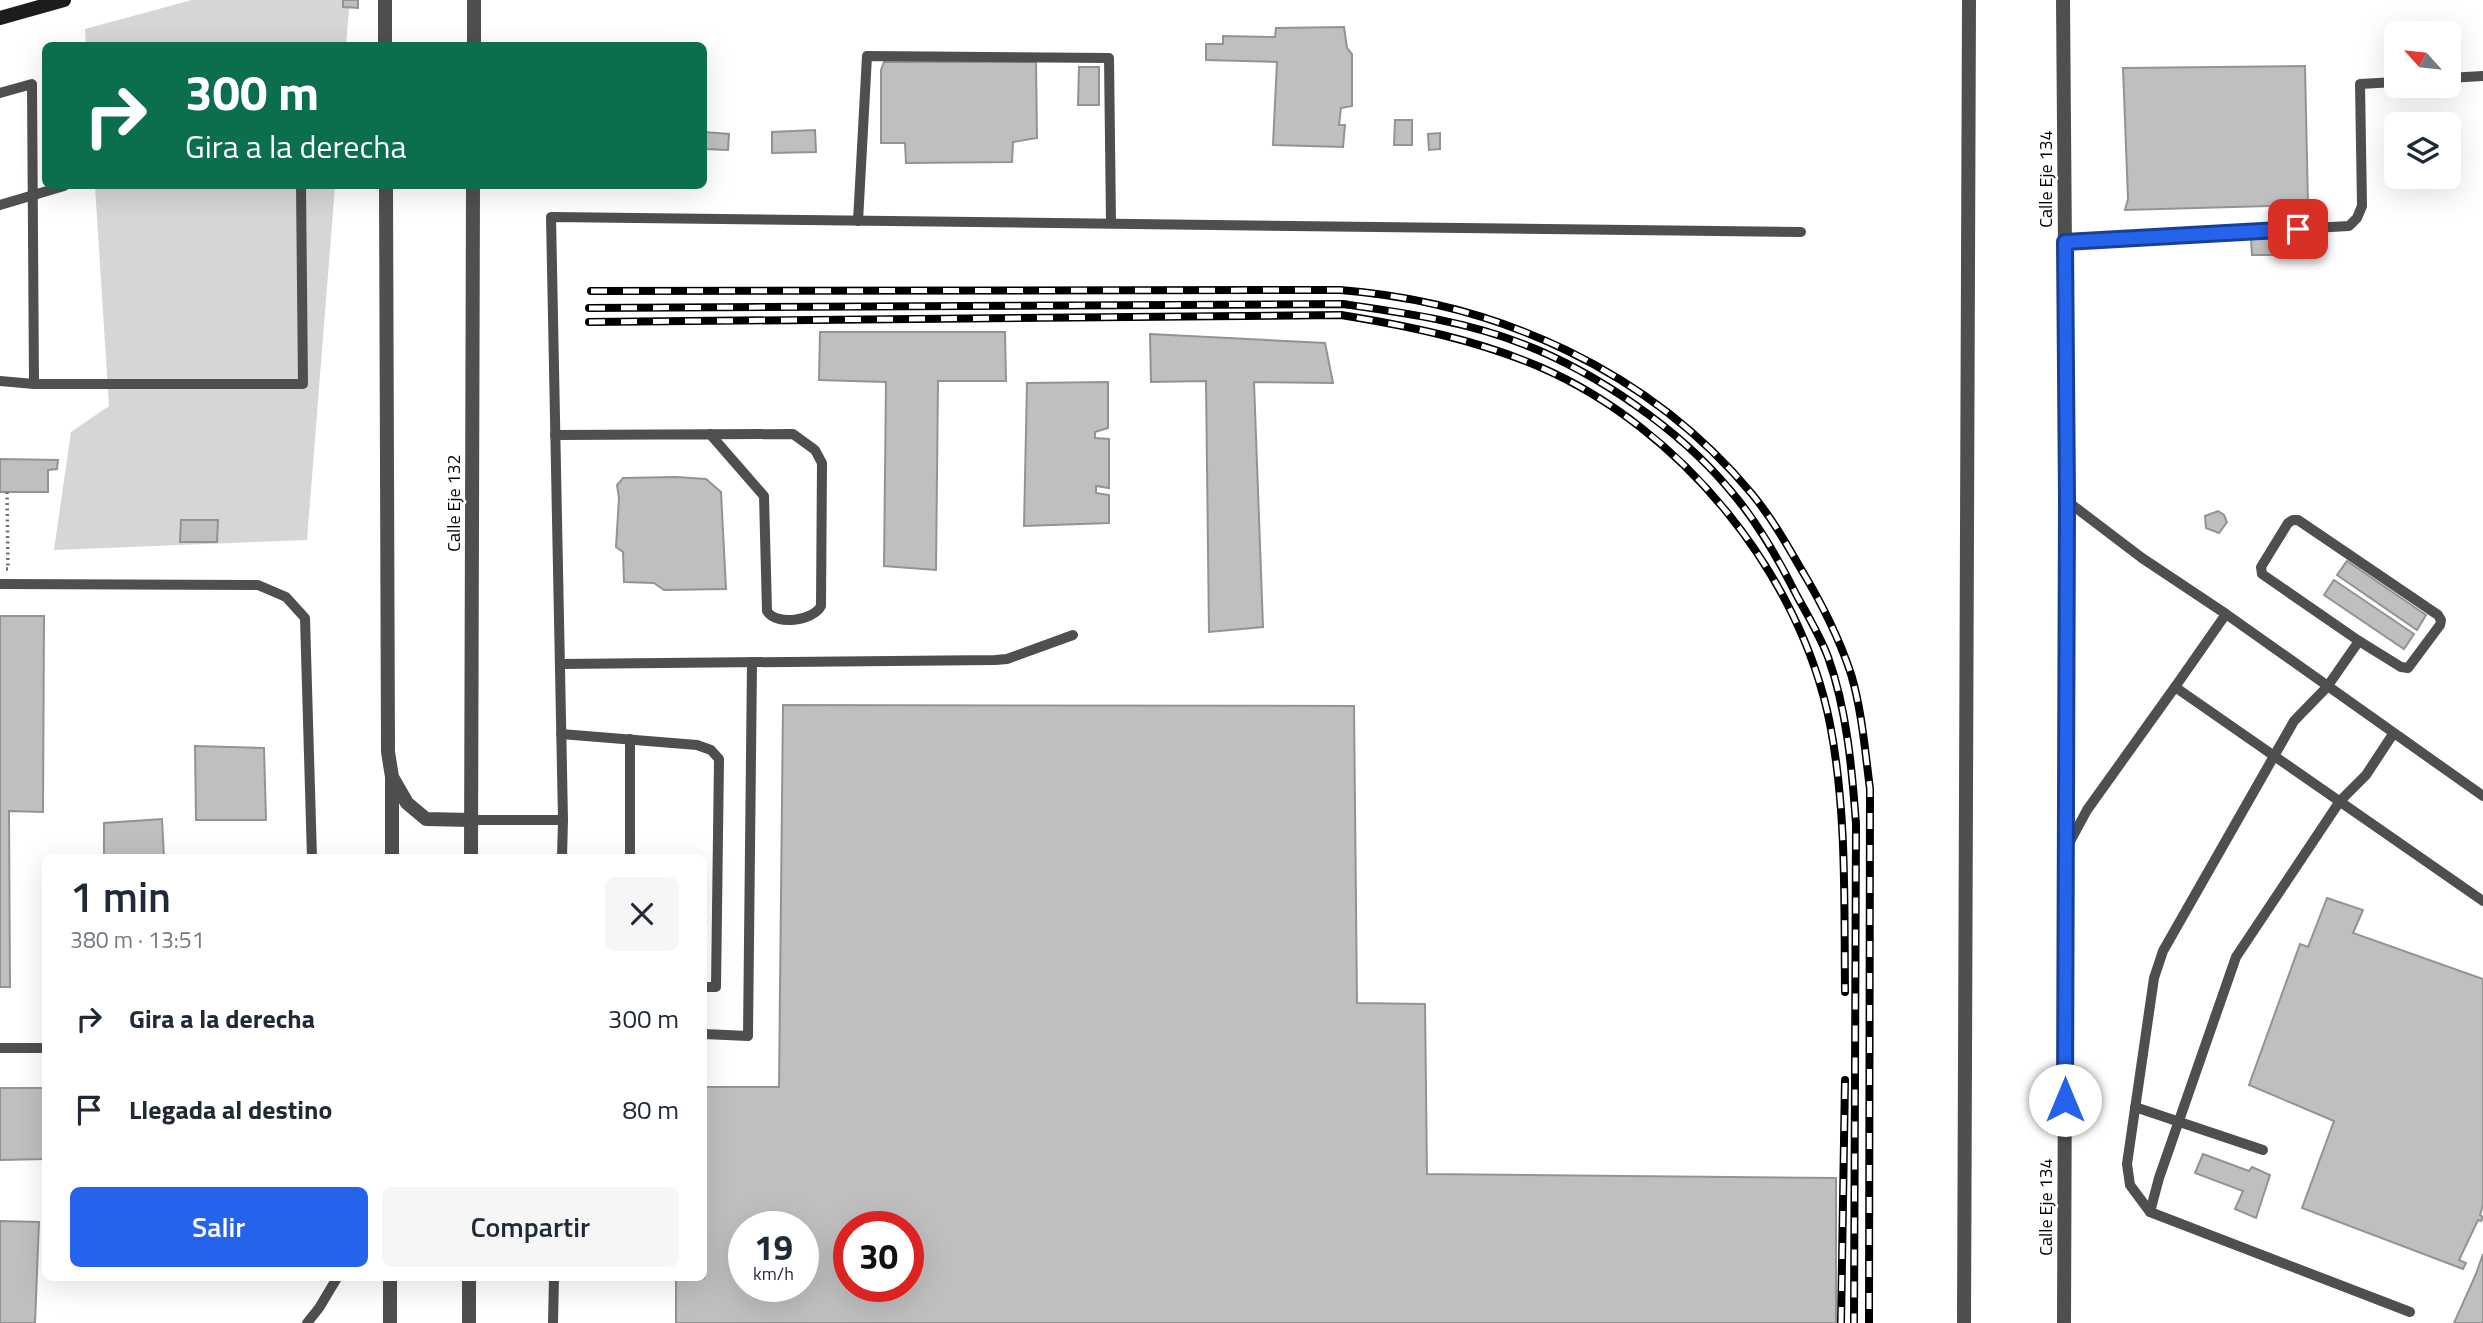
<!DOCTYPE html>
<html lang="es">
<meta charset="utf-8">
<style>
body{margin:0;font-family:"Titillium Web",sans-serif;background:#f6f6f7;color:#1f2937;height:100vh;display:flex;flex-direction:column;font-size:26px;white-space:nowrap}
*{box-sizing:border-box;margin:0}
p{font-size:23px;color:#747a83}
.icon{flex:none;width:38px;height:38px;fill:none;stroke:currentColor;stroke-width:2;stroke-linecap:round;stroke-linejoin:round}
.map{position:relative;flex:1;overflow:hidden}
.details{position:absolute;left:42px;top:854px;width:665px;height:427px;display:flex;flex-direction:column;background:#fff;border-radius:10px;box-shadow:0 7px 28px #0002}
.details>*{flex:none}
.top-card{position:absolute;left:42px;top:42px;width:665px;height:147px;border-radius:10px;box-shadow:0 7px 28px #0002;background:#0b6e4f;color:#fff;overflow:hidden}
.needle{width:46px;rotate:297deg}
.buttons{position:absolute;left:2384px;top:21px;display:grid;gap:14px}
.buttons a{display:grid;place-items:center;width:77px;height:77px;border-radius:10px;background:#fff;box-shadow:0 7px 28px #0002;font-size:35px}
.speed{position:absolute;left:728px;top:1211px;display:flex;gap:14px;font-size:35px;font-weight:700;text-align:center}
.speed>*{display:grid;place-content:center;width:91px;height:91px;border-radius:50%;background:#fff;box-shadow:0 7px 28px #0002;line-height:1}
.speed small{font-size:18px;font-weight:400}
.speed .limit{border:10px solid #d22;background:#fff;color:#111}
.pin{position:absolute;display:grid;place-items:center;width:60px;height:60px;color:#fff;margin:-30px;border-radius:14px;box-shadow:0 4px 10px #0006}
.me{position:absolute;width:77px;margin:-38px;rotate:0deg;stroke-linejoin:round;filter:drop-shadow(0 0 5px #0008)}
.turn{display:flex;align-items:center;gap:24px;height:147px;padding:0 28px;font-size:32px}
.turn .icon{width:91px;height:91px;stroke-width:2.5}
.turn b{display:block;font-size:49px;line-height:60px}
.round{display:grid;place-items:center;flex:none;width:74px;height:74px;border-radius:10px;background:#f6f6f7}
.overview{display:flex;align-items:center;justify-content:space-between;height:119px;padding:0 28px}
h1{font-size:42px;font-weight:600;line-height:52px}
.cta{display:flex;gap:14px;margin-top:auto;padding:14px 28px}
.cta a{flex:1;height:80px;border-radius:10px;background:#2563eb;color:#fff;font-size:28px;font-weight:600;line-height:80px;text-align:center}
.cta a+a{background:#f6f6f7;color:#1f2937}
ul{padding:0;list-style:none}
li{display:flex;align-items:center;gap:21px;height:91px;padding:0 28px}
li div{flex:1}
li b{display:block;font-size:26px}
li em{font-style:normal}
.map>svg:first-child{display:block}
</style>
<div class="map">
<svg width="2483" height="1323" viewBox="0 0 2483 1323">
<rect width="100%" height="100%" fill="#fff"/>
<g fill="#d6d6d6">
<polygon points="192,0 350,0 346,45 86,45 85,29"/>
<polygon points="95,186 335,186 307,540 54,550 71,432 109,406"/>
</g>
<g fill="#bfbfbf" stroke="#939393" stroke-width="2" fill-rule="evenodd">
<polygon points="343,0 358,0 358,8 343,7"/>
<polygon points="1344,27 1347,48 1352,54 1352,106 1341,108 1339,125 1345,125 1343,147 1273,145 1277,62 1206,60 1206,44 1223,44 1223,36 1275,37 1276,28"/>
<polygon points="884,62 1036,62 1037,138 1013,142 1012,162 906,163 905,143 881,143 881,70"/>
<polygon points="2305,66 2308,205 2125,210 2128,199 2123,68"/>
<polygon points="1079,67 1099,67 1099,105 1078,105"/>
<polygon points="1395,120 1412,120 1412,145 1394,145"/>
<polygon points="815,130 816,152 772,153 772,132"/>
<polygon points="704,132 729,134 728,150 704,149"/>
<polygon points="1440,133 1440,149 1429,150 1428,134"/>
<polygon points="2251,239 2279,239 2280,255 2252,255"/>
<polygon points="820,332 1005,332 1006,381 938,381 936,570 884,566 886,382 819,380"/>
<polygon points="1150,334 1325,343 1333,383 1254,382 1263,627 1209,632 1206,381 1151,382"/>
<polygon points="1108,382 1108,428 1095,432 1095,438 1109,439 1109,488 1096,486 1096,493 1109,495 1109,523 1024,526 1027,383"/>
<polygon points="0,459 58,460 57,469 48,470 48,492 0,492"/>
<polygon points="676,477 706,479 721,492 726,589 664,590 654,583 624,582 623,552 616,547 619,498 617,485 623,478"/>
<polygon points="2218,511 2224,515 2227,522 2219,533 2206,528 2205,516"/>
<polygon points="181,520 218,520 217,542 180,542"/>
<polygon points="2347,561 2426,615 2417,630 2337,575"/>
<polygon points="2334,580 2414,634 2404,649 2324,595"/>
<polygon points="0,616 44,616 43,812 9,811 10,987 0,987"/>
<path d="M783,705L1354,706L1357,1003L1425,1004L1427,1174L1836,1178V1323H676V1278H704V1087H779ZM744,1227H803V1286H744ZM849,1227H908V1286H849Z"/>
<polygon points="195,746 264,748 266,820 196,820"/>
<polygon points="162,819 164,858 104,858 104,823"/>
<polygon points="2327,898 2363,910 2353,933 2483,979 2483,1205 2480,1215 2483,1217 2481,1221 2478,1220 2459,1260 2466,1263 2463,1269 2302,1208 2334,1121 2249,1085 2300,944 2308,947"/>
<polygon points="0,1088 46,1088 46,1159 0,1160"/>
<polygon points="2203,1154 2249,1171 2252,1167 2270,1175 2256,1218 2235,1209 2243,1191 2195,1173"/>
<polygon points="0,1221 39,1222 35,1323 0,1323"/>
<polygon points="2483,1254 2483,1323 2454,1323 2476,1274"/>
</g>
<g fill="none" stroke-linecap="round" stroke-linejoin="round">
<polyline stroke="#717171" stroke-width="3.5" stroke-dasharray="2 3.5" stroke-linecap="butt" points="6,569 8,569 7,492"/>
<g stroke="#4f4f4f" stroke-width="10">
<polyline points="2448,78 2483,76"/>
<polyline points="0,93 32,84 34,384"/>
<polyline points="0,205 64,186"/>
<polyline points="858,221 867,56 1109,58 1111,223"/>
<polyline points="2065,242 2349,226 2357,218 2362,206 2360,84 2396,82"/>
<polyline points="0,381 34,384 303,384 301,186"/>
<path d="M555,435L793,434L815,450L822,463L821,606C813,621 776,626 767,611L764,496L710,434"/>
<polyline points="2067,501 2142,558 2226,614 2483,796"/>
<polygon points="2293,520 2298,520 2438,615 2441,620 2440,625 2408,668 2401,667 2359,641 2262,574 2261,567 2288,523"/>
<polyline points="0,584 258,585 286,597 305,618 312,858"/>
<polyline points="2359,641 2327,687 2294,721 2163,951 2154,978 2127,1164 2130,1185 2150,1212 2410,1312"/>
<polyline points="560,664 995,660 1007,659 1073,635"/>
<polyline points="2175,687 2226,614"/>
<polyline points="561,734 697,745 711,750 719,759 716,987 704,987"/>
<polyline points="630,739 630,858"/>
<polyline points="471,820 563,820 551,217 1801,232"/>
<polyline points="2066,849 2087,810 2175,687 2483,901"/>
<polyline points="562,858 563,820"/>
<polyline points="704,1034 748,1036 752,662"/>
<polyline points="0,1048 46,1048"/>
<polyline points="2135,1107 2263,1150"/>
<polyline points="2150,1212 2159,1178 2236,957 2340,801 2366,775 2393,734"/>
<polyline points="307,1323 319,1308 337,1278"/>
<polyline points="553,1323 554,1278"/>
</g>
<g stroke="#4f4f4f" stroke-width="14">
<polyline points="385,0 385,46"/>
<polyline points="2063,0 2067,501 2064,1323"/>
<polyline points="474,46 474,0"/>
<polyline points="386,186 388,752 392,777 407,803 426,819 471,820"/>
<polyline points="392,858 392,779"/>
<polyline points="471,858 473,186"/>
<polyline points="390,1323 390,1278"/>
<polyline points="469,1323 469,1278"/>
<polyline points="1964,1323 1969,0"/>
</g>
<polyline stroke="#1c1c1c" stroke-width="14" points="0,18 64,0"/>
<defs>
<g id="rail">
<path d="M591,291L1340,290C1497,302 1650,371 1752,494C1771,517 1786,543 1801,569C1821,602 1839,638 1851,674C1862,711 1865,751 1870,789L1869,1323"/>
<path d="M589,308L1343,304C1404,313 1465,321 1523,344C1596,372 1679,429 1729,489C1757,521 1778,558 1797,596C1808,616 1820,636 1828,657C1847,710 1852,769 1856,824L1854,1323"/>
<path d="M589,322L1341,315C1409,326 1477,340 1540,367C1681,428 1800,573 1830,724C1847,812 1844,903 1845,992"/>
<polyline points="1841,1323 1845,1080"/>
</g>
</defs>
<use href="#rail" stroke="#000" stroke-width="8"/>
<use href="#rail" stroke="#fff" stroke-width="5" stroke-dasharray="16" stroke-linecap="butt"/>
</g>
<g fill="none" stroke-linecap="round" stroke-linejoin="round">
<defs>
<polyline id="route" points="2065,1100 2067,500 2065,242 2298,229"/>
</defs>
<use href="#route" stroke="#184099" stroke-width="18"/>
<use href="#route" stroke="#2563eb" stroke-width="12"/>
</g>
<g text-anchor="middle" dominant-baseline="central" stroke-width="5" stroke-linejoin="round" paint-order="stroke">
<g font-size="18" fill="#000" stroke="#fff">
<text transform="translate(2045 179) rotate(-90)">Calle Eje 134</text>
<text transform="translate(453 503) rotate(-90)">Calle Eje 132</text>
<text transform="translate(2045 1207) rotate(-90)">Calle Eje 134</text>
</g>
</g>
</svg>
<div class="buttons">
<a><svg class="needle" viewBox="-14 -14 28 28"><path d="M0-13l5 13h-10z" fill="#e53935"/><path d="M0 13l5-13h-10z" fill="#747a83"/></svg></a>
<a><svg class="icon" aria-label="layers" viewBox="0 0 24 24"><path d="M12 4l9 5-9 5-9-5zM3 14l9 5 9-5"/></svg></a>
</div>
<div class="speed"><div>19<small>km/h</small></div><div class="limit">30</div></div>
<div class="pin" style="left:2298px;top:229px;background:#d93025"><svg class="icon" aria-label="arrive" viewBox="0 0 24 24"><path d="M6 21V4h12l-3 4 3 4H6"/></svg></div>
<svg class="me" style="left:2065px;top:1100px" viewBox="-20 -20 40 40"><circle r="19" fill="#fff"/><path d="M0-13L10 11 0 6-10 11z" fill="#2563eb"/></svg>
<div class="top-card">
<div class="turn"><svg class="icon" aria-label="right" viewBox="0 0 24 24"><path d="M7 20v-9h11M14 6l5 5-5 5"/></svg><div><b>300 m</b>Gira a la derecha</div></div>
</div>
<section class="details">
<div class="overview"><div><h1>1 min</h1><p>380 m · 13:51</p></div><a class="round"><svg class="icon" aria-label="close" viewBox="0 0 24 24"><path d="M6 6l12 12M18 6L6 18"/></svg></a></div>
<ul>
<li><svg class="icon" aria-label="right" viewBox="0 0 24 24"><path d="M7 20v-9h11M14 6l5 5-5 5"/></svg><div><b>Gira a la derecha</b></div><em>300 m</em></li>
<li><svg class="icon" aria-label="arrive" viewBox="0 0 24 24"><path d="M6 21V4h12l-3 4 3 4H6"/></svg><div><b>Llegada al destino</b></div><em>80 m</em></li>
</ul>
<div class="cta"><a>Salir</a><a>Compartir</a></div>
</section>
</div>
